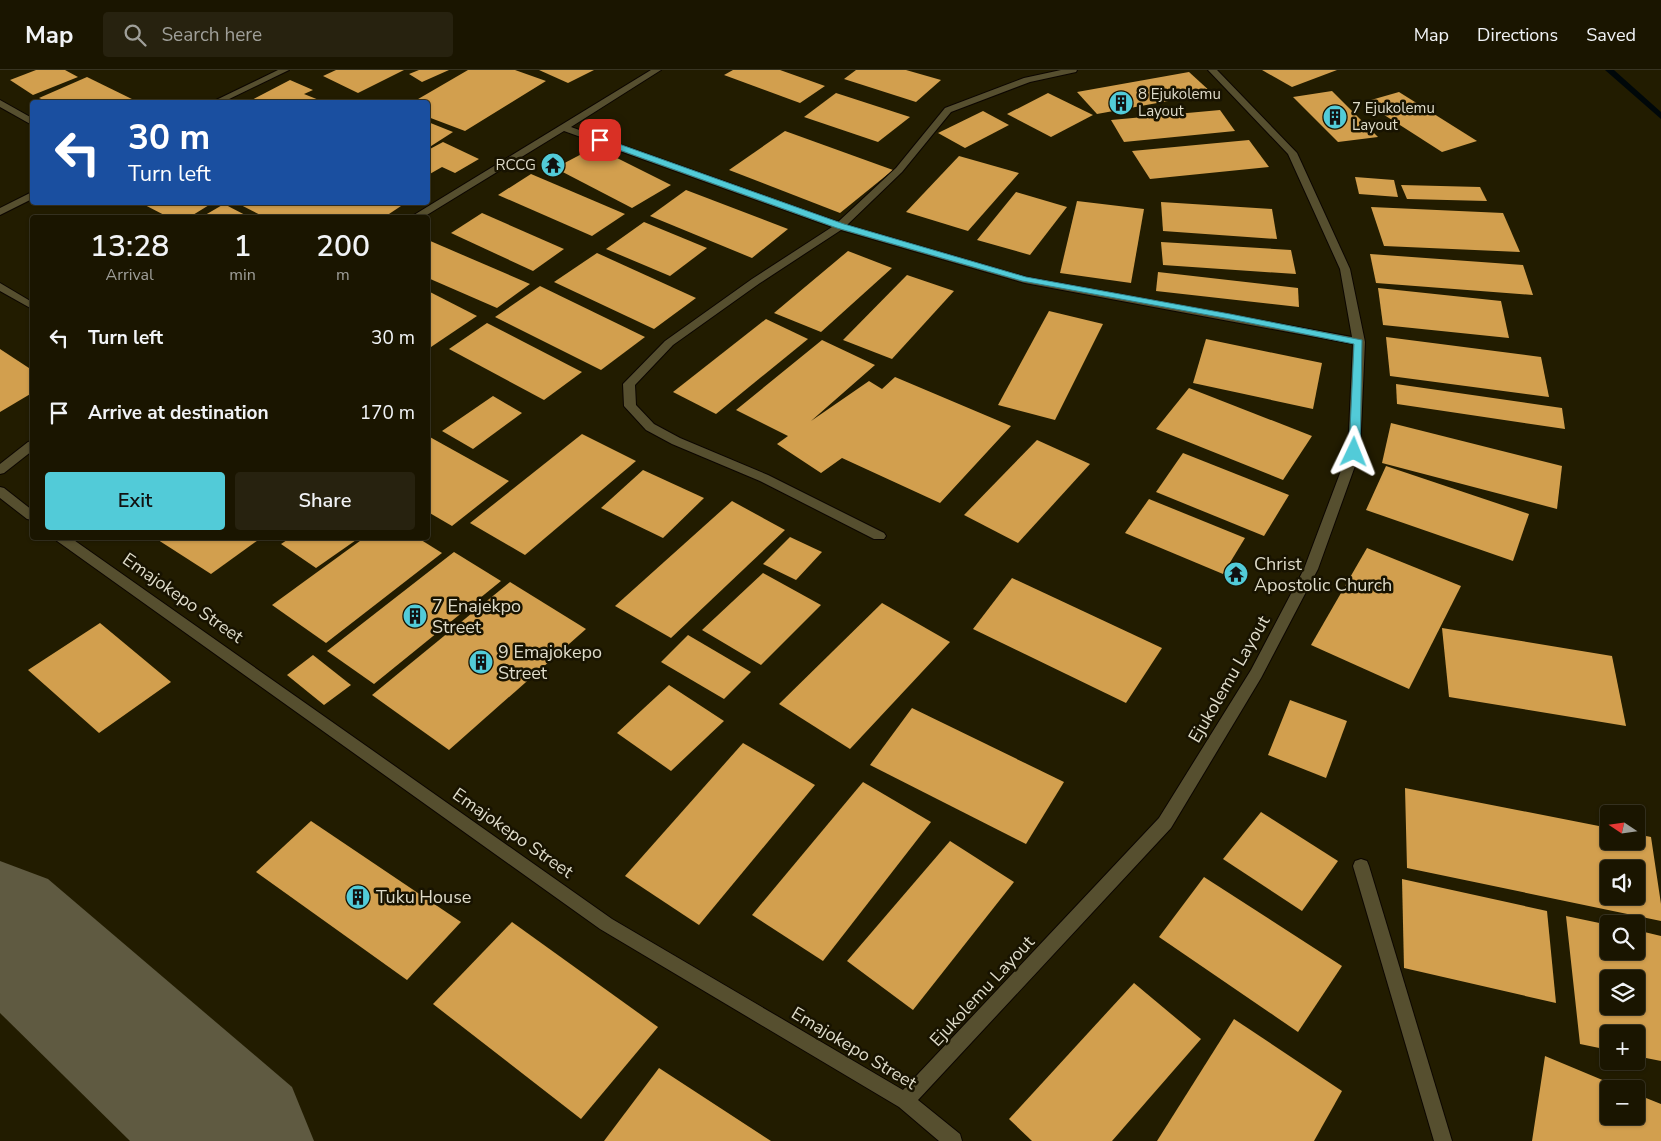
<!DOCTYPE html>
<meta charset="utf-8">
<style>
body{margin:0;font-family:"Nunito Sans",sans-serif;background:#27220f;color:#f1f3f6;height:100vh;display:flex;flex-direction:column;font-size:19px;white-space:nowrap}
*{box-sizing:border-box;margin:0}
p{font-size:16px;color:#9f9f99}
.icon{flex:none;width:28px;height:28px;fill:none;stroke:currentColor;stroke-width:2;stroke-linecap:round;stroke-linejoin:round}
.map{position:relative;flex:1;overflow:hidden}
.panel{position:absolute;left:30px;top:145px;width:400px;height:325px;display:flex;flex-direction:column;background:#1a1500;border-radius:5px;box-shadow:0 1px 4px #0004,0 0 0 1px #383422}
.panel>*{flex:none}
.hud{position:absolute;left:30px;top:30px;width:400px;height:105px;border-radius:5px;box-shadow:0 1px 4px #0004,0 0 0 1px #383422;background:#1a4fa0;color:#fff;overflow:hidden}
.needle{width:32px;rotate:283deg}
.fabs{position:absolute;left:1600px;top:735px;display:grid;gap:10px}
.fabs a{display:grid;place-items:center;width:45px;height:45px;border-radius:5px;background:#1a1500;box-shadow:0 1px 4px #0004,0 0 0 1px #383422;font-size:25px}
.pin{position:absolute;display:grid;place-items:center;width:42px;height:42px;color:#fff;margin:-21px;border-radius:10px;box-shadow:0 2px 8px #0006}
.me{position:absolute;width:55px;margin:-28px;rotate:2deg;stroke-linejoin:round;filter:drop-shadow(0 0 4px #0008)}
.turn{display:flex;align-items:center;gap:18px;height:105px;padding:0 15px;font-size:22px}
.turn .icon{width:65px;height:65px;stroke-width:2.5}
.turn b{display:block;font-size:35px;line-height:42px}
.eta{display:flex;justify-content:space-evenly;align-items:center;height:85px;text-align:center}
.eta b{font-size:30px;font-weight:600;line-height:35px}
.button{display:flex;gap:10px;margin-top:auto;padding:10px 15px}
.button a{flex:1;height:58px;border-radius:5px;background:#52cbd8;color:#111;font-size:20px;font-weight:600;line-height:58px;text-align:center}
.button a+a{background:#27220f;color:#f1f3f6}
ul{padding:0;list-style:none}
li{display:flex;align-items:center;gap:15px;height:75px;padding:0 15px}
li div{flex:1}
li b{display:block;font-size:19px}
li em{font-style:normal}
header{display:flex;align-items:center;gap:30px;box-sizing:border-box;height:70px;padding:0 25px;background:#1a1500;border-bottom:1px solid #383422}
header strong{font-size:24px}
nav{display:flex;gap:28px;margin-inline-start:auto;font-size:18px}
.search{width:350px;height:45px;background:#27220f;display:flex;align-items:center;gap:12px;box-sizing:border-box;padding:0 18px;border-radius:5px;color:#9f9f99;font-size:19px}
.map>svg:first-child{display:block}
</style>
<header>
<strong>Map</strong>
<div class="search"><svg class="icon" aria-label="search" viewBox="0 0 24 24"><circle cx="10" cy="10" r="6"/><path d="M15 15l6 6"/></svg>Search here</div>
<nav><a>Map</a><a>Directions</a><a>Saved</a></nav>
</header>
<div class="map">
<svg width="1661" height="1071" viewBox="0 0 1661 1071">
<rect width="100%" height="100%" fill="#221c00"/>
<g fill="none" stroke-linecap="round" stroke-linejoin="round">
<polygon fill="#000709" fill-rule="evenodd" points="1605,0 1614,0 1661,42 1661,49"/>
<polygon fill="#5f5a41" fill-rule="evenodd" points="0,791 48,809 292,1017 314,1071 130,1071 0,943"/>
</g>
<g fill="#d29f4e" fill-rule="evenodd">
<polygon points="36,0 65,0 78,7 33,25 10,10"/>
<polygon points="336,0 404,0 358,23 323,6"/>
<polygon points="419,0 449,0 422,12 409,4"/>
<polygon points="468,0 515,0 546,11 465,61 428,47 428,32 413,32"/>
<polygon points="539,0 594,0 568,13"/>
<polygon points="733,0 780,0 825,16 800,33 724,5"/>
<polygon points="856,0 906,0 941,10 916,32 844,9"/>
<polygon points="1262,0 1337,0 1292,17"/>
<polygon points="1189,2 1212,23 1097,44 1077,22"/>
<polygon points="87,7 138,32 48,32 39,28"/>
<polygon points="290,10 313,20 304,24 324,32 248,32"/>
<polygon points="1332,21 1378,67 1338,72 1293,27"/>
<polygon points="1399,22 1477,71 1442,82 1364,32"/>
<polygon points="836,23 910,47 878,72 804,47"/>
<polygon points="1048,23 1093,45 1051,67 1007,44"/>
<polygon points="1220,40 1235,61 1124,72 1111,50"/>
<polygon points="983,41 1009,55 965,78 938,63"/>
<polygon points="428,52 453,62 428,78"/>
<polygon points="785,61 893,100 840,143 729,100"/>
<polygon points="1249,70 1269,97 1150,109 1132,81"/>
<polygon points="443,72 479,89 455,103 442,97 428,105 428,80"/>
<polygon points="595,77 671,115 632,138 555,98"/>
<polygon points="959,86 1019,103 968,161 906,142"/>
<polygon points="531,104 625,144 592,166 498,125"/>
<polygon points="1355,107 1394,110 1398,127 1359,124"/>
<polygon points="1401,115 1480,117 1487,131 1407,129"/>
<polygon points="686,120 788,159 752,188 650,146"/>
<polygon points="1016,122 1067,137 1030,185 977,170"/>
<polygon points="1077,131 1144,139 1131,213 1060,203"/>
<polygon points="139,132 214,132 188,148 170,148"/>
<polygon points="235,132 407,132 383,148 266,148"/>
<polygon points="1161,132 1272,139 1277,169 1163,161"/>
<polygon points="224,134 251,148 200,148"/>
<polygon points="1371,137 1503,143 1520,182 1384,176"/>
<polygon points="482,143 564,179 533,201 451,163"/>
<polygon points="644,152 707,178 670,206 606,179"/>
<polygon points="428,170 530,214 497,238 428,208"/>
<polygon points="1161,172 1291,180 1296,204 1163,195"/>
<polygon points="848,181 892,198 821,262 774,243"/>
<polygon points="597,183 696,228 654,259 554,212"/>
<polygon points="1370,184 1523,195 1533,225 1376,213"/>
<polygon points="1158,202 1298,218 1299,237 1156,221"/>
<polygon points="907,205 954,221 892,289 843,270"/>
<polygon points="540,216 645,267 601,300 495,247"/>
<polygon points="1378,218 1501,231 1509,268 1383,255"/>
<polygon points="428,221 477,246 428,279"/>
<polygon points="1049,241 1103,254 1055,350 998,335"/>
<polygon points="766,249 808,269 716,344 673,322"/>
<polygon points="487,253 582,302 544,330 449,279"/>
<polygon points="1386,267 1541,287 1549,327 1390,306"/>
<polygon points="1206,269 1322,293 1313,339 1193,313"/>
<polygon points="822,270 875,295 811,351 869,311 882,319 895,307 1011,356 940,433 842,388 821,403 777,374 788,366 736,340"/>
<polygon points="0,279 32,300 32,323 0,342"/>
<polygon points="1396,314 1562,338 1565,359 1397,334"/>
<polygon points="1189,318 1312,366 1283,410 1156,359"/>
<polygon points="493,326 522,343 473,379 442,361"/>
<polygon points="1391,353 1562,396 1557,439 1382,393"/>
<polygon points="582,364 636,391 525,485 470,453"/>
<polygon points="428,366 509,411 452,456 428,442"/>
<polygon points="1037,370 1090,394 1018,473 964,445"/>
<polygon points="1183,383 1289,425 1264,466 1156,422"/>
<polygon points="1386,396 1529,444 1513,491 1366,440"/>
<polygon points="643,400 704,428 663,468 601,438"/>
<polygon points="1149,429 1245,468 1223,504 1125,463"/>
<polygon points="732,431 785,460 671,568 615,536"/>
<polygon points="790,467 822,482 796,510 763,494"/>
<polygon points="155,468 261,468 211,504"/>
<polygon points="290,468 359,468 316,498 281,474"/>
<polygon points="364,468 418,468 442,483 326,573 272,535"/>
<polygon points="1367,478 1461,516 1409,619 1311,575"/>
<polygon points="454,482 501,511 374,614 327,581"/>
<polygon points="763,503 821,535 761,595 702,560"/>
<polygon points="1012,508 1162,578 1126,633 973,559"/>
<polygon points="510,512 586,559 449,680 372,625"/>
<polygon points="882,533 950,572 850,679 779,634"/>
<polygon points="100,553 171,612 99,663 28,600"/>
<polygon points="1442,558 1612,586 1626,656 1449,627"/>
<polygon points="688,565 751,602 724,629 661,592"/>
<polygon points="313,585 351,615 324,635 287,605"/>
<polygon points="669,615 724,651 671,701 617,663"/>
<polygon points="1290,630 1347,651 1326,708 1268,685"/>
<polygon points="912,638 1064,712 1026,774 870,695"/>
<polygon points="743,673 815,715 699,855 625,806"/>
<polygon points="863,712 931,752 823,891 752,845"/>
<path d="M1405,718L1609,758V771H1636V764L1651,767L1661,834V851L1407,798ZM1609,799H1636V826H1609Z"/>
<polygon points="1261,742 1338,791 1302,841 1223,789"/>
<polygon points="311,751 461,852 407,910 256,802"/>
<polygon points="950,771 1014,812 913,940 847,891"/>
<polygon points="1204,807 1342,896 1298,962 1159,867"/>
<polygon points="1402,809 1547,841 1556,933 1404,898"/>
<path d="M1566,846L1609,855V881H1636V860L1661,866V991L1636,986V964H1609V980L1580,974ZM1609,909H1636V936H1609Z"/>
<polygon points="512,852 658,957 581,1049 433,934"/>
<polygon points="1134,913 1201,969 1112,1071 1032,1071 1009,1049"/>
<polygon points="1234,949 1342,1021 1314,1071 1157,1071"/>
<polygon points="1545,986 1624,1019 1609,1019 1609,1046 1636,1046 1636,1024 1661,1034 1661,1071 1532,1071"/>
<polygon points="659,998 771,1071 604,1071"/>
</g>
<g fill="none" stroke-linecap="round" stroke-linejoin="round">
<defs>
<g id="minor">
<polygon points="278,0 289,0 223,32 212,32"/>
<polygon points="651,0 661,0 571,57 838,152 896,98 945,38 1024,8 1061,0 1077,0 1076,2 1030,12 951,42 902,102 847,155 1026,207 1352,267 1340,199 1288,84 1208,0 1217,0 1297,83 1350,199 1365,272 1360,382 1318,499 1261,608 1171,758 918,1030 960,1064 962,1071 939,1071 899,1037 600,859 57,471 55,468 71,468 612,849 903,1020 1159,748 1251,600 1304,499 1348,382 1353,274 1025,213 841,160 760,213 673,275 635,315 636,335 654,354 680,368 768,405 884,463 886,466 884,469 874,469 760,411 672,374 646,360 624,336 623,314 665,271 752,209 832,157 564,61 422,148 409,148"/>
<polygon points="0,30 32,48 32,55 0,37"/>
<polygon points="32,122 32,129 0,145 0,138"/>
<polygon points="0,213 32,232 32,239 0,221"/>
<polygon points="32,371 32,381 4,403 0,404 0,394 28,372"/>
<polygon points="0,417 4,418 32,440 32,450 27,449 0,428"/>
<polygon points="1361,789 1367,791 1369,796 1452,1071 1434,1071 1353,796 1355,791"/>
</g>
</defs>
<use href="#minor" stroke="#0c0600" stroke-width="2"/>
<use href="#minor" fill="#564f2f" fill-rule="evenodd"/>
</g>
<polygon fill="#52cbd8" stroke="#35848c" points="597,68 602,68 844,154 1026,207 1230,244 1362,270 1360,382 1354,385 1349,382 1354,274 1230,249 1022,211 837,158 597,72"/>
<defs>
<symbol id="building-disc" viewBox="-11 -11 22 22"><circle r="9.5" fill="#52cbd8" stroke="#181300"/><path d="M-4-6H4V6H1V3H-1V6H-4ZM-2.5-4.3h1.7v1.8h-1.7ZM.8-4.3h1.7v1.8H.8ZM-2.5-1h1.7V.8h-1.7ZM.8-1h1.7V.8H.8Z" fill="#111"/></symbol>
<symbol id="temple-disc" viewBox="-11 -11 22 22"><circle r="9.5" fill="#52cbd8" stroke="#181300"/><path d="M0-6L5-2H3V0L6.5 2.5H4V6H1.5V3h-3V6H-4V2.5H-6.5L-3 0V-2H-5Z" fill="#111"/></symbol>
</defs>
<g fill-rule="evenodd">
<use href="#building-disc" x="1107" y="19" width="28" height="28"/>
<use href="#building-disc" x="1321" y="33" width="28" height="28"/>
<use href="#temple-disc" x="539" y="81" width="28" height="28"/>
<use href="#temple-disc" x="1222" y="490" width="28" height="28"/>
<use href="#building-disc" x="401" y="532" width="28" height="28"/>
<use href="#building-disc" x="467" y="578" width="28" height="28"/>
<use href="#building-disc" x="344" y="813" width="28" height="28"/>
</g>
<g text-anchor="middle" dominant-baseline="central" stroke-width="5" stroke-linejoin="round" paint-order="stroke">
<g font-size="15" fill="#dfdcca" stroke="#181300" text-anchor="start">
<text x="1138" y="24">8 Ejukolemu<tspan x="1138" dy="17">Layout</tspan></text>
<text x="1352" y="38">7 Ejukolemu<tspan x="1352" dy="17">Layout</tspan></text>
<text x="536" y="95" text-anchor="end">RCCG</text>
</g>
<g font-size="18" fill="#dfdcca" stroke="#181300" text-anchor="start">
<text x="1254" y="494">Christ<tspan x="1254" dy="21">Apostolic Church</tspan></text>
<text x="432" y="536">7 Enajekpo<tspan x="432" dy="21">Street</tspan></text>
<text x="498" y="582">9 Emajokepo<tspan x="498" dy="21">Street</tspan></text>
<text x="376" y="827">Tuku House</text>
</g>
<g font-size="18" fill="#dfdcca" stroke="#181300">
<text transform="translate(183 528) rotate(35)">Emajokepo Street</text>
<text transform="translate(1229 609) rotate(-60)">Ejukolemu Layout</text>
<text transform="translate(513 763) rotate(35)">Emajokepo Street</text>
<text transform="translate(982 921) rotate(-47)">Ejukolemu Layout</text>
<text transform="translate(854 978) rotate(31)">Emajokepo Street</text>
</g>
</g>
</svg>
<div class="fabs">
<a><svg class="needle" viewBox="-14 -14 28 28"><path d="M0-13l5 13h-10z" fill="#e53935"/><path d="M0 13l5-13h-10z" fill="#9f9f99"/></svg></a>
<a><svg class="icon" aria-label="sound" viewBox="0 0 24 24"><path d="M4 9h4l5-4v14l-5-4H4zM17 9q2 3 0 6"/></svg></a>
<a><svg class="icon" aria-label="search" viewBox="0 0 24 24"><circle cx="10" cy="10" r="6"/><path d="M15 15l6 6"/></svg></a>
<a><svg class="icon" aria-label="layers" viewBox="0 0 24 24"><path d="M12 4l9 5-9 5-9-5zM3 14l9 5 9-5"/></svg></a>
<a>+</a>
<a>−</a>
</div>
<div class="pin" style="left:600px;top:70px;background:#d93025"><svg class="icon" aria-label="arrive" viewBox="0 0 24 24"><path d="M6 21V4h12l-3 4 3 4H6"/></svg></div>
<svg class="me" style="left:1354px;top:382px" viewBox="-20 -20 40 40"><path d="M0-17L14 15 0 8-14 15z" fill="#52cbd8" stroke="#fff" stroke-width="4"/></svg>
<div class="hud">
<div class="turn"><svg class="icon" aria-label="left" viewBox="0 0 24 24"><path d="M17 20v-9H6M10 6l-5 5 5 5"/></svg><div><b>30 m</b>Turn left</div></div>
</div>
<section class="panel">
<div class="eta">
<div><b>13:28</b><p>Arrival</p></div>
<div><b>1</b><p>min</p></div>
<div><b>200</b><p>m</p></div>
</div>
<ul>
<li><svg class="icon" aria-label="left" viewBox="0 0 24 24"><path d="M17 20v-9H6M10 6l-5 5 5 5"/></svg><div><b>Turn left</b></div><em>30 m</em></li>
<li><svg class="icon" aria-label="arrive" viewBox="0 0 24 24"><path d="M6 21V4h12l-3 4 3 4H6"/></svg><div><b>Arrive at destination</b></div><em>170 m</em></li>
</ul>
<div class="button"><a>Exit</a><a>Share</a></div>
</section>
</div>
